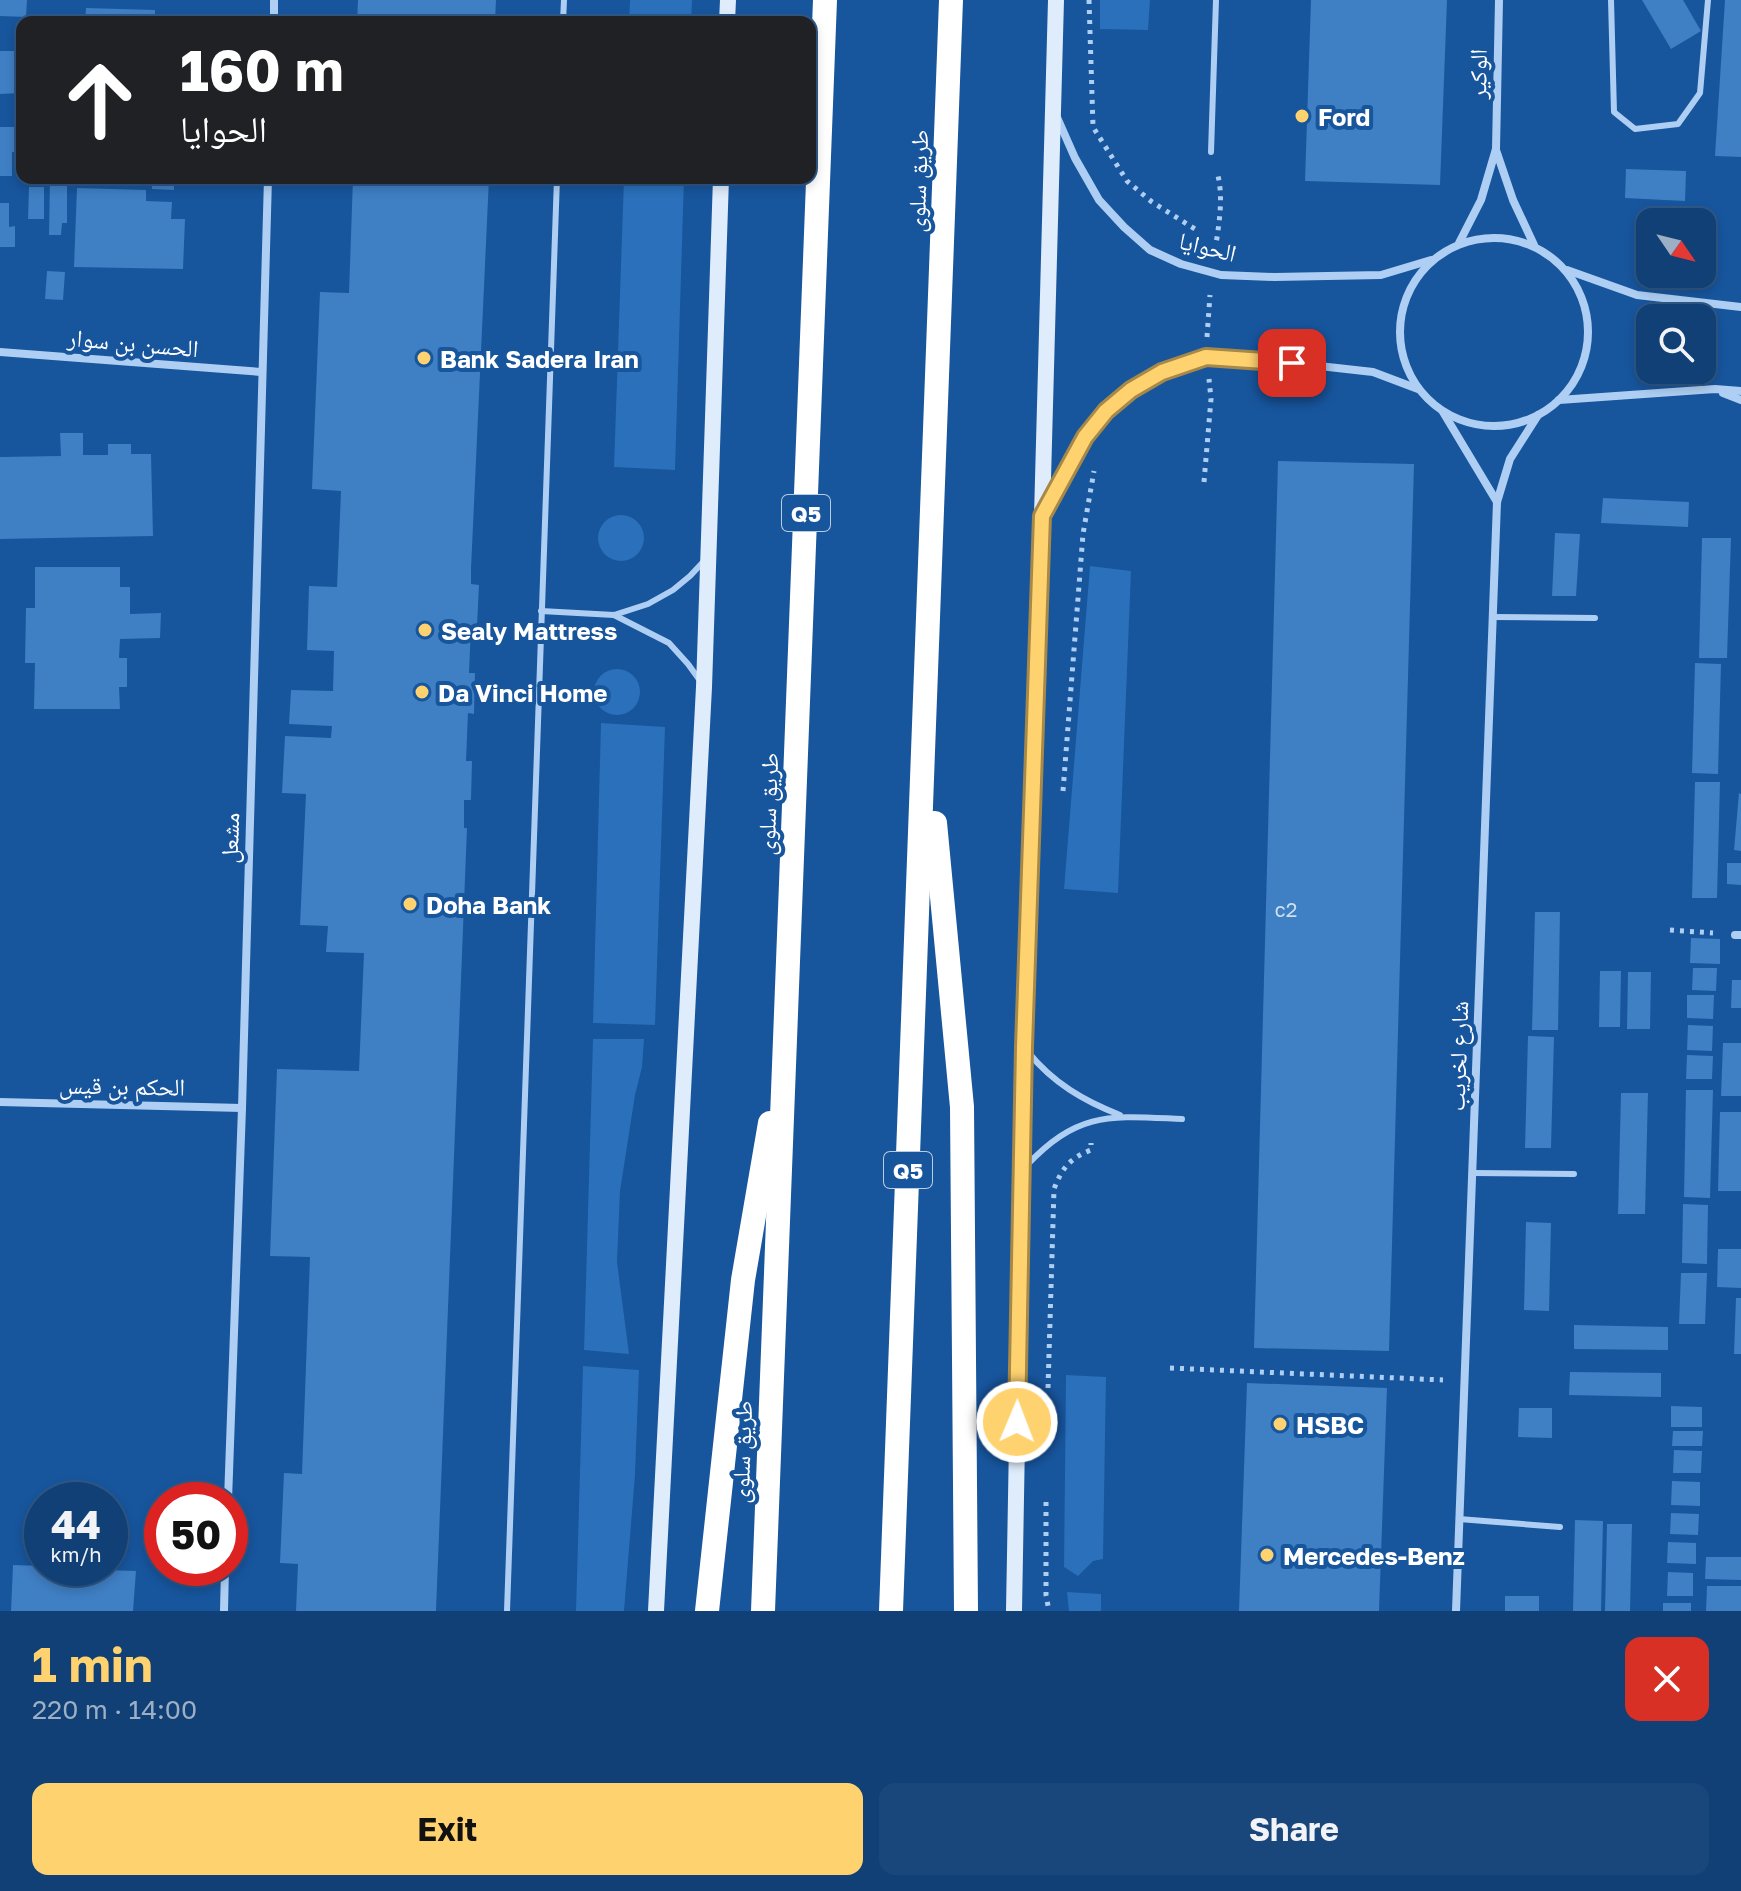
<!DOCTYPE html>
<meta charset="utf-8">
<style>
body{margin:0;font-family:"Golos Text","Noto Naskh Arabic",sans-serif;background:#1a477b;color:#f1f3f6;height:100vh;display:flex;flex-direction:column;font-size:30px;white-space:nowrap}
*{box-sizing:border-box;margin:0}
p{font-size:26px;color:#9cafc5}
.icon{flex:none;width:44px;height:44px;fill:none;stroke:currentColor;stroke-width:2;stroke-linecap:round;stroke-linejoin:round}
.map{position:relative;height:1611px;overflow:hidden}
.drawer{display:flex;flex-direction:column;background:#114076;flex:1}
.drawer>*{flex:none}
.top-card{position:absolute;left:16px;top:16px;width:800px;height:168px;border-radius:16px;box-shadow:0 4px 12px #0003,0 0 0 2px #305988;background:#202124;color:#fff;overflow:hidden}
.needle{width:52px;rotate:125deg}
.fabs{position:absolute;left:1636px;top:208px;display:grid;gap:16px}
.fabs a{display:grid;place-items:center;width:80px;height:80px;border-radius:16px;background:#114076;box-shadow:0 4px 12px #0003,0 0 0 2px #305988;font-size:40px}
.speed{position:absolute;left:24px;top:1482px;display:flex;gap:16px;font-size:40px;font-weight:700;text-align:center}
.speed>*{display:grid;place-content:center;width:104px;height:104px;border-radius:50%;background:#114076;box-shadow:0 4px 12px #0003,0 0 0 2px #305988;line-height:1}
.speed small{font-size:20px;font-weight:400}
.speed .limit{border:12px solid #d22;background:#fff;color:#111}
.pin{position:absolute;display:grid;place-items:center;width:68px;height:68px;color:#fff;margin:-34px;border-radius:16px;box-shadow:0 4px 12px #0006}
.me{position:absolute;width:88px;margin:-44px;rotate:1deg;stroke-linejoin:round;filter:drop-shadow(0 0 6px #0008)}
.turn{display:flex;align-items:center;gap:28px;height:168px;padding:0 32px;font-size:36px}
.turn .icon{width:104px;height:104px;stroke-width:2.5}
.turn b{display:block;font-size:56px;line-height:68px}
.round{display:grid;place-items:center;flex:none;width:84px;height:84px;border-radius:16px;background:#1a477b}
.overview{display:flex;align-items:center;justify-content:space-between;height:136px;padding:0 32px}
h1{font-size:48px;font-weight:700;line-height:60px;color:#ffd270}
.action{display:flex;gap:16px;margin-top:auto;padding:16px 32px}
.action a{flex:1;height:92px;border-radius:16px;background:#ffd270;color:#111;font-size:32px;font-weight:700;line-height:92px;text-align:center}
.action a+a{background:#1a477b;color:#f1f3f6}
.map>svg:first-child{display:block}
</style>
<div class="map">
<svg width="1741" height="1611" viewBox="0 0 1741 1611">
<rect width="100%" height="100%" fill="#17559d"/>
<g fill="#2a70bb">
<polygon points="630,0 692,0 691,22 629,22"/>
<polygon points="1100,0 1150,0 1148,30 1100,29"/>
<polygon points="624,178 684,178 675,470 614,467"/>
<circle cx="621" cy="538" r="23"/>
<polygon points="1090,566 1131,571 1118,893 1064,889"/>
<circle cx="617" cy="692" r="23"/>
<polygon points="601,723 665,727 655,1025 593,1023"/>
<polygon points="593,1039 644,1039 642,1067 635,1095 620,1191 617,1262 629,1354 584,1350"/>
<polygon points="583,1366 639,1370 635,1475 624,1611 576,1611"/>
<polygon points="1066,1375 1106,1377 1103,1559 1093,1561 1078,1576 1064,1567"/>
<polygon points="1067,1592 1101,1594 1101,1611 1069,1611"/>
</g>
<g fill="#3f7fc4">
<polygon points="0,0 27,0 26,17 0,16"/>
<polygon points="358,0 496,0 495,22 357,22"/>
<polygon points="1311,0 1447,0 1440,185 1305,181"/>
<polygon points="1642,0 1683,0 1701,31 1671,49"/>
<polygon points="1725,0 1741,0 1741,157 1715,156"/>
<polygon points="86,8 155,10 155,22 85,22"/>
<polygon points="0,51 15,51 15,72 22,72 22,93 0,94"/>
<polygon points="0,127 20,127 20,152 12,152 12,176 0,176"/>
<polygon points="1626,169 1686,171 1685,201 1625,198"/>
<polygon points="50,178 67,178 67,223 62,223 61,235 49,235"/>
<polygon points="108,178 174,178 174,190 152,189 152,182 136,182 136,186 108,185"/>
<polygon points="353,178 489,178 471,569 471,584 479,585 477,626 471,626 469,673 475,673 474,714 468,713 466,761 472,761 471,800 464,800 464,828 467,828 436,1611 296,1611 298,1564 280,1563 284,1473 302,1474 310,1257 270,1256 277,1069 359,1071 364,953 326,952 328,926 300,925 306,794 282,793 285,736 331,738 332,726 289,724 291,690 333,691 334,651 307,650 309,586 337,587 341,491 312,489 320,292 349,293"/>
<polygon points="29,187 44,187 44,219 28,219"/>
<polygon points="77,188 146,190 146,201 172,202 171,219 185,219 183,269 74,267"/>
<polygon points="0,203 9,203 9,227 15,226 15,247 0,247"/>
<polygon points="47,271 65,272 63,300 45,299"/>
<polygon points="60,433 83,433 83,455 108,455 108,444 131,444 131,454 151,454 153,536 0,539 0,457 61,456"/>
<polygon points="1278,461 1414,464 1389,1351 1254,1348"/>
<polygon points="1603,498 1689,502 1688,527 1601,523"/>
<polygon points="1555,533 1580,534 1576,596 1552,596"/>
<polygon points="1702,538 1731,538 1727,658 1699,658"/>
<polygon points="35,567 120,567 120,587 130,587 130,614 161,613 160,638 120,639 119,658 127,658 127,687 119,687 120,709 34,709 35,663 25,663 26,608 35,608"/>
<polygon points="1695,663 1721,664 1718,774 1692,773"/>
<polygon points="1695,782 1720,782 1717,898 1692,898"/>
<polygon points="1739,793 1741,794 1741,851 1734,850"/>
<polygon points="1727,863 1741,863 1741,885 1727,884"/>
<polygon points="1535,912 1560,912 1558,1030 1532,1030"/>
<polygon points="1691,938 1720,939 1720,964 1690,963"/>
<polygon points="1693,968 1717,968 1716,991 1692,990"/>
<polygon points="1600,971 1621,971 1620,1027 1599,1027"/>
<polygon points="1628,972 1651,972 1650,1029 1627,1029"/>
<polygon points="1732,980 1741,980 1741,1008 1731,1008"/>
<polygon points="1687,995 1714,995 1713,1019 1687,1018"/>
<polygon points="1688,1025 1713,1026 1712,1051 1687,1050"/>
<polygon points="1528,1036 1554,1037 1551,1148 1525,1148"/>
<polygon points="1723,1043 1741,1043 1741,1096 1721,1096"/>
<polygon points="1687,1055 1713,1056 1712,1079 1686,1079"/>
<polygon points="1686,1090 1713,1090 1710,1198 1684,1197"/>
<polygon points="1621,1093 1648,1093 1645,1214 1618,1214"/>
<polygon points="1720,1112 1741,1112 1741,1191 1718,1191"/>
<polygon points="1683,1204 1708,1205 1707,1264 1682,1263"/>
<polygon points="1526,1222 1551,1223 1549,1311 1524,1310"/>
<polygon points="1718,1249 1741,1249 1741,1288 1717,1287"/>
<polygon points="1681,1273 1707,1273 1705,1324 1679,1324"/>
<polygon points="1736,1298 1741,1298 1741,1354 1734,1354"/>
<polygon points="1574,1325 1668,1327 1668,1350 1574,1349"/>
<polygon points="1570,1372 1661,1373 1661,1397 1569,1395"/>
<polygon points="1247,1383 1387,1388 1379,1611 1239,1611"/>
<polygon points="1671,1406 1702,1407 1702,1427 1671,1427"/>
<polygon points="1519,1408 1552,1408 1552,1438 1518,1437"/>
<polygon points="1673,1431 1703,1431 1702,1446 1672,1446"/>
<polygon points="1674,1450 1702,1451 1701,1473 1673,1473"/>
<polygon points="1672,1481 1700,1482 1700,1506 1671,1505"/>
<polygon points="1671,1513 1699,1514 1698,1535 1670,1534"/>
<polygon points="1575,1520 1603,1521 1601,1611 1573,1611"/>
<polygon points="1607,1524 1632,1524 1630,1611 1605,1611"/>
<polygon points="1668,1542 1696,1543 1696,1564 1667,1563"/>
<polygon points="1706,1557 1741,1557 1741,1580 1705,1579"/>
<polygon points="13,1565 42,1566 42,1568 136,1571 133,1611 11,1611"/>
<polygon points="1668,1572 1693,1573 1693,1596 1667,1596"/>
<polygon points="1707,1586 1741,1586 1741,1611 1706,1611"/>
<rect x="1505" y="1596" width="34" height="15"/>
<rect x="1663" y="1603" width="28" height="8"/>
</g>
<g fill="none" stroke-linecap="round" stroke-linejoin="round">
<g stroke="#aecff3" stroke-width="5" stroke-dasharray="4 6" stroke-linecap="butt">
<polyline points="1089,0 1093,127 1127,181 1152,202 1195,229 1202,248"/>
<path d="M1215,250C1219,225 1224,196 1217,172"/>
<polyline points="1207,337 1210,295"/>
<polyline points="1204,482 1211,399 1209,379"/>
<polyline points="1063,791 1083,534 1094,471"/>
<polyline points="1670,930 1713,933"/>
<polyline points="1170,1368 1443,1380"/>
<path d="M1048,1388L1054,1189C1062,1168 1070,1158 1091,1150V1143"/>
<polyline points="1046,1502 1046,1595 1049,1611"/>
</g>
<g stroke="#aecff3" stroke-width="6">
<polyline points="1611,0 1614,112 1635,129 1678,124 1700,93 1708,0"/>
<polyline points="563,22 564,0"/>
<polyline points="1211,152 1216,0"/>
<polyline points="541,611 614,615 648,604 673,590 690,576 705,560"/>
<polyline points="614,615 669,643 688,664 701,682"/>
<polyline points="1492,617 1595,618"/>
<path d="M1028,1052C1053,1083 1084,1101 1120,1115"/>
<path d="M1026,1166C1079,1110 1111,1116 1182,1119"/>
<polyline points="1473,1173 1574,1174"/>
<polyline points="1459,1519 1560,1527"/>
<polyline points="507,1611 557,178"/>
</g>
<g stroke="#aecff3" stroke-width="8">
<polyline points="274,22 274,0"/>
<polyline points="1056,115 1075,158 1099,200 1124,227 1150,250 1181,264 1221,275 1274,277 1381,275 1431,260"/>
<polyline points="1496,150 1513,200 1534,245"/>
<circle cx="1494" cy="332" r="94"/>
<polyline points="1459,243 1481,200 1496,149 1499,0"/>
<polyline points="1567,270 1637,295 1741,307"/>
<polyline points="0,352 262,372"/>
<polyline points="1723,393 1741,400"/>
<polyline points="1559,400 1715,389 1741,391"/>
<polyline points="1443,412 1497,502"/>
<polyline points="1046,508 1085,437 1106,411 1131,390 1162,372 1206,357 1265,360 1373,372 1418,389"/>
<polyline points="1735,935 1741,935"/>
<polyline points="0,1102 242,1108"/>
<polyline points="228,1500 242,1108 268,178"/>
<polyline points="224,1611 225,1568"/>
<polyline points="1456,1611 1497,502 1510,459 1538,415"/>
</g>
<g stroke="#deecfc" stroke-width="16">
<polyline points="727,22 728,0"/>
<polyline points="656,1611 704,687 721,178"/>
<polyline points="1014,1611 1024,1047 1042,516 1056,0"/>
</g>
<g stroke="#fff" stroke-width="24">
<polyline points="935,823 962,1107 966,1611"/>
<polyline points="707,1611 743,1280 770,1123"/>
<polyline points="763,1611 825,0"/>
<polyline points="891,1611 951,0"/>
</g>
</g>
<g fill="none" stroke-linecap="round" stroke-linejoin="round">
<defs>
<polyline id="route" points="1017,1422 1024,1047 1042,516 1085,437 1106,411 1131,390 1162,372 1206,357 1292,363"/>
</defs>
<use href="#route" stroke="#a68849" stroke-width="20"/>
<use href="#route" stroke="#ffd270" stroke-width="14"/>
</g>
<g fill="#ffd270" stroke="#17559d" stroke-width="3">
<circle cx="1302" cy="116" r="8"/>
<circle cx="424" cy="358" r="8"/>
<circle cx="425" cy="630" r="8"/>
<circle cx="422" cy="692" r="8"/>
<circle cx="410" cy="904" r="8"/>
<circle cx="1280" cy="1424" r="8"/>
<circle cx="1267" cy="1555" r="8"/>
</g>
<g text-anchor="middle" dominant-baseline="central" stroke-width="8" stroke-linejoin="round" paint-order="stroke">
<g font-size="20" fill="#cfdff0">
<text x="1286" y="909">c2</text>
</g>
<g fill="#17559d" stroke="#b9cce2" stroke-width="2">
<rect x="782" y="495" width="48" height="36" rx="6"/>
<rect x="884" y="1152" width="48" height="36" rx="6"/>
</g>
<g font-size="22" font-weight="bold" fill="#fff">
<text x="806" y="513">Q5</text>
<text x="908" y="1170">Q5</text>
</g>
<g font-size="24" fill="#fff" stroke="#17559d">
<text transform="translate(1477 74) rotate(-89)">الوكير</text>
<text transform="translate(917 181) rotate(-88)">طريق سلوى</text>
<text transform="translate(1208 246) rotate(14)">الحوايا</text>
<text transform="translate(133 342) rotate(5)">الحسن بن سوار</text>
<text transform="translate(767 804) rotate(-88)">طريق سلوى</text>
<text transform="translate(229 838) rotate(-88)">مشعل</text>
<text transform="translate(1457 1056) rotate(-88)">شارع لخريب</text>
<text transform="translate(122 1085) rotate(1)">الحكم بن قيس</text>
<text transform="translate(741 1452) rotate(-88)">طريق سلوى</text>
</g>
<g font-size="24" font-weight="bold" fill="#fff" stroke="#17559d" text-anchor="start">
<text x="1318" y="116">Ford</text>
<text x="440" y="358">Bank Sadera Iran</text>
<text x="441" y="630">Sealy Mattress</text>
<text x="438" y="692">Da Vinci Home</text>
<text x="426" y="904">Doha Bank</text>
<text x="1296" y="1424">HSBC</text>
<text x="1283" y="1555">Mercedes-Benz</text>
</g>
</g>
</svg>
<div class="fabs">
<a><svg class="needle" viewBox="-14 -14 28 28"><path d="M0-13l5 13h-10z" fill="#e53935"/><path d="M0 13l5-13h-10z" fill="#9cafc5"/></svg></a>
<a><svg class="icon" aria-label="search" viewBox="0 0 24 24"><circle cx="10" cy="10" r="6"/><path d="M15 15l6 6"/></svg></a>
</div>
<div class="speed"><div>44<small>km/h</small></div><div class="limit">50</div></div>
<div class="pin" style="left:1292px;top:363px;background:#d93025"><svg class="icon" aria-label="arrive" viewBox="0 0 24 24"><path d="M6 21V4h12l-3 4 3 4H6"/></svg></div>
<svg class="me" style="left:1017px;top:1422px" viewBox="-20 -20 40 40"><circle r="17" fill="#ffd270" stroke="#fff" stroke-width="3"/><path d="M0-11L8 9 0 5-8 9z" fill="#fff"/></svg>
<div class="top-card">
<div class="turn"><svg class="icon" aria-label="ahead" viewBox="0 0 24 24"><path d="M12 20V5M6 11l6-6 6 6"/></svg><div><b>160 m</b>الحوايا</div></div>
</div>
</div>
<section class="drawer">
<div class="overview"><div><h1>1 min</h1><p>220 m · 14:00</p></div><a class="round" style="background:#d93025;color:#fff"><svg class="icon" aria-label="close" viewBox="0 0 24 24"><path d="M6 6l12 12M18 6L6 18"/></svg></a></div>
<div class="action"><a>Exit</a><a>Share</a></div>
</section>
